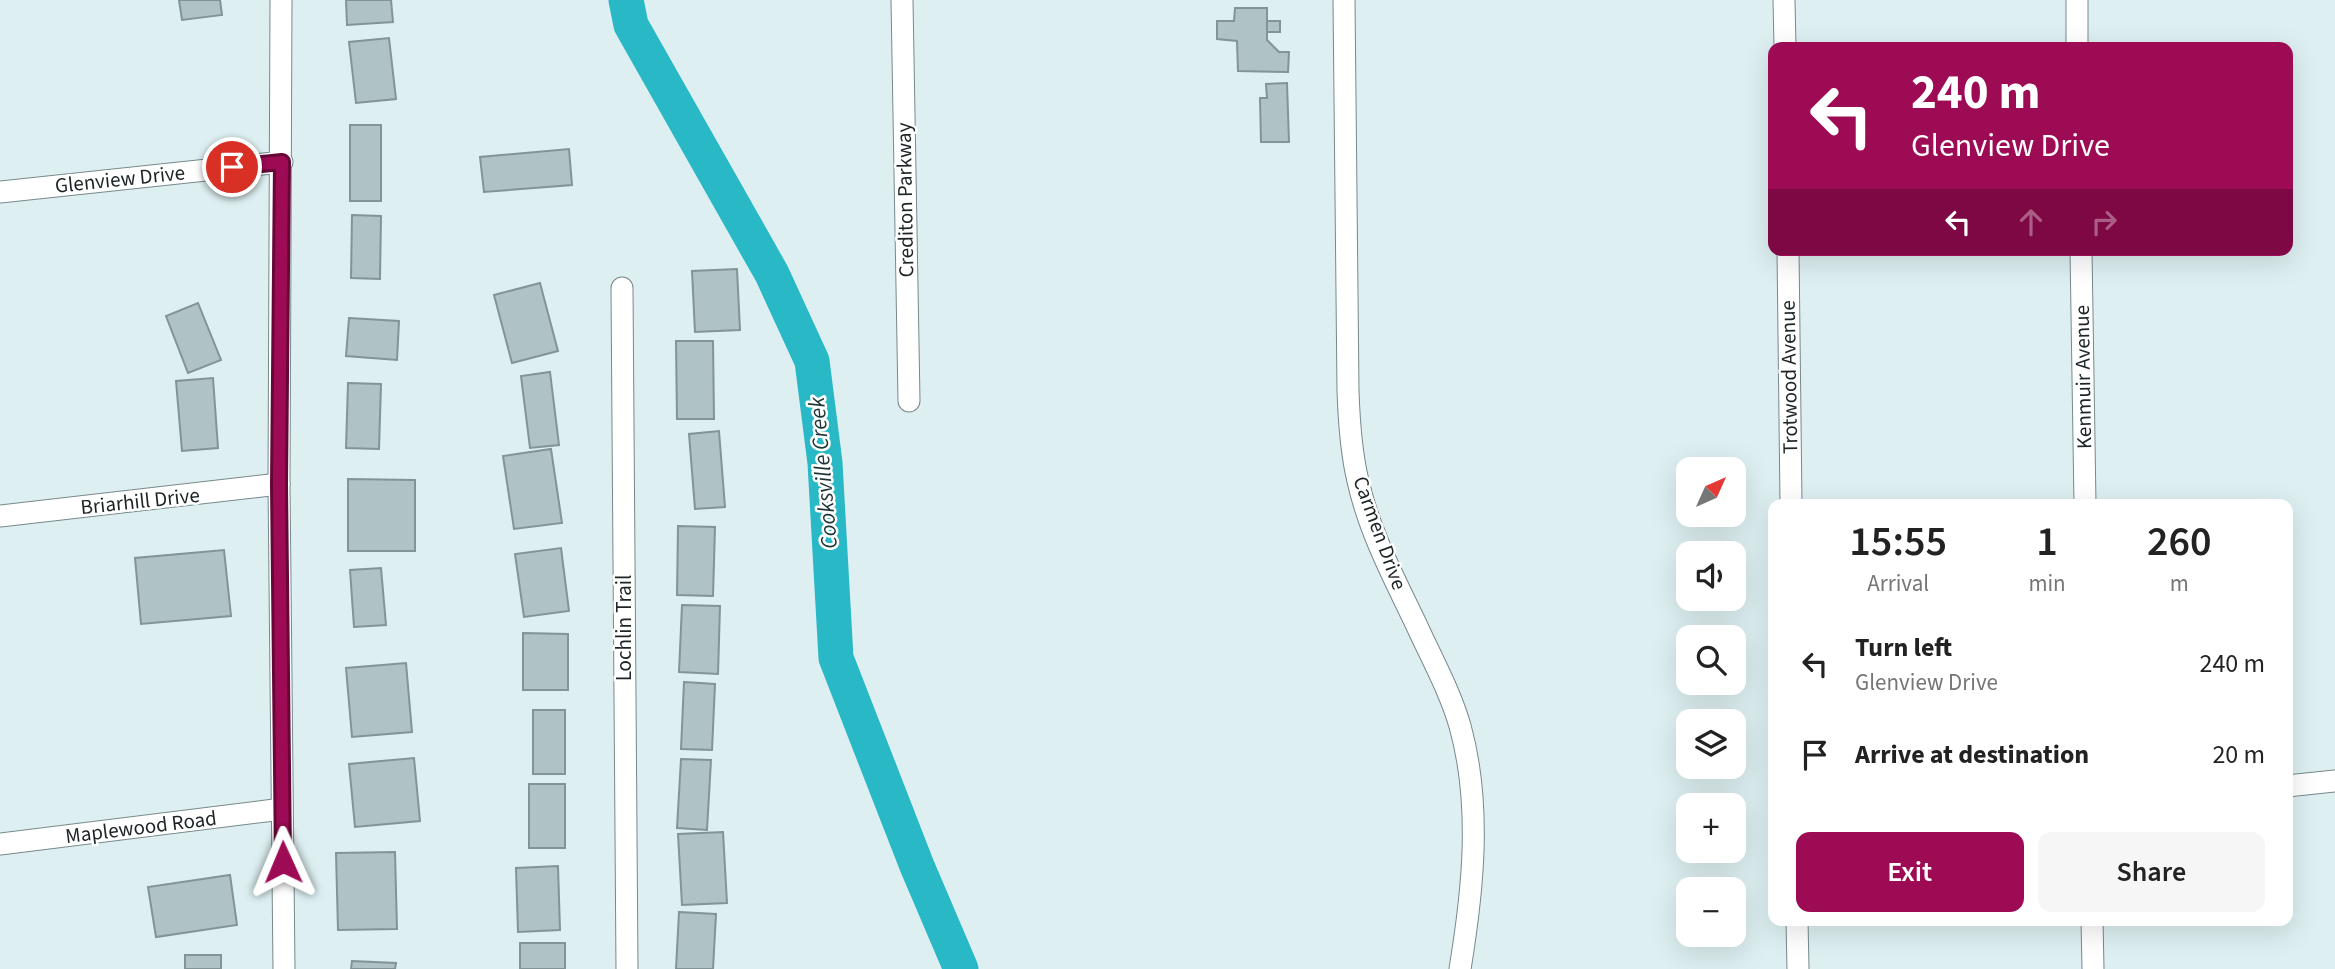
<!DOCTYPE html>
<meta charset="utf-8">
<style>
body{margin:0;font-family:"Source Sans 3",sans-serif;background:#f6f6f6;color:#222;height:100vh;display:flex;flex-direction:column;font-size:26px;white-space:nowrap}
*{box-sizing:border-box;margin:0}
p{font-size:23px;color:#767676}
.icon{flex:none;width:38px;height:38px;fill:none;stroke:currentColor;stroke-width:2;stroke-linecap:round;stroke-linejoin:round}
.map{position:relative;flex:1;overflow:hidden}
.panel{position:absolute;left:1768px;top:499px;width:525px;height:427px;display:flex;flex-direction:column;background:#fff;border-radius:14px;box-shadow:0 7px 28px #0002}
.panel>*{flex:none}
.top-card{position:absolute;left:1768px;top:42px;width:525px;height:214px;border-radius:14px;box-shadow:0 7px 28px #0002;background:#9e0b55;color:#fff;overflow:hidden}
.needle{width:46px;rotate:45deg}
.buttons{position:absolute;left:1676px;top:457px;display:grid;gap:14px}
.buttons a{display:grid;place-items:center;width:70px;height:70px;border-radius:14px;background:#fff;box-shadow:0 7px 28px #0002;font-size:35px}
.pin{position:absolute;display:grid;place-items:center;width:60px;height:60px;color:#fff;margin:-30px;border:4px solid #fff;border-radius:50%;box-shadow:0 2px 7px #0007}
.me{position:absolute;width:77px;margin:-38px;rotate:359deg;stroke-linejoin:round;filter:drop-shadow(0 0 5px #0008)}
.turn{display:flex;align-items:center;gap:24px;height:147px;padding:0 28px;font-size:32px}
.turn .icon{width:91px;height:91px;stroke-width:2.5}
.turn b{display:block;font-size:49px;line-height:60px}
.lanes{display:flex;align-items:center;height:66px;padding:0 28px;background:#0003;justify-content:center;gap:35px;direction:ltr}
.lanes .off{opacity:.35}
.eta{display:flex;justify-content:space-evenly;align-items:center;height:119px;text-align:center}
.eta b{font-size:42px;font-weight:600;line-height:49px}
.primary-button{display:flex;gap:14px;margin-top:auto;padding:14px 28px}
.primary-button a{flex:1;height:80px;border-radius:14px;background:#9e0b55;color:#fff;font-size:28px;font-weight:600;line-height:80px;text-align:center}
.primary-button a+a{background:#f6f6f6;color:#222}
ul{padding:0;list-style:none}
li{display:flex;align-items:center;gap:21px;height:91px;padding:0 28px}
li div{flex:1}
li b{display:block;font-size:26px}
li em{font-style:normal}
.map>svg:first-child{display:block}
</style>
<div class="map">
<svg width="2335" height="969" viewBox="0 0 2335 969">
<rect width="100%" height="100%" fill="#ddeff1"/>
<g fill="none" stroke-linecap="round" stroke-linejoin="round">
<polyline stroke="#29b8c5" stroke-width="35" points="626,0 631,25 772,274 812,361 825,463 836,658 917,866 961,969"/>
</g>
<g fill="#afc2c4" stroke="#839496" stroke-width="2">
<polygon points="179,0 220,0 222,15 182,20"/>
<polygon points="346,0 391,0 393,22 347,25"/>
<polygon points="1235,8 1267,8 1267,40 1279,52 1289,52 1288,72 1238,71 1237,41 1217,39 1217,21 1234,21"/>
<rect x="1267" y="21" width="13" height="11"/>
<polygon points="389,38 396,99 356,103 349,42"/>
<polygon points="1287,83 1289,142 1261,142 1260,98 1267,98 1266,84"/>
<rect x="350" y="125" width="31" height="76"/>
<polygon points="569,149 572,185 484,192 480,157"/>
<polygon points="352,215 381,216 380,279 351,278"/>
<polygon points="737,269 740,330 695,332 692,271"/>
<polygon points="540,283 558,351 512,363 494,295"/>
<polygon points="198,303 221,360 188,373 166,316"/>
<polygon points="349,318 399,321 397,360 346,356"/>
<polygon points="676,341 713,341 714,419 677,419"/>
<polygon points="550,372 559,445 530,448 521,376"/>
<polygon points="213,378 218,448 182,451 176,381"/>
<polygon points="348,383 381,384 379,449 346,448"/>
<polygon points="719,431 725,507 695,509 689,434"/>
<polygon points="551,449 562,523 514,529 503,456"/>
<polygon points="348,479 415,480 415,551 348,551"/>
<polygon points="678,526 715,527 713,596 677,595"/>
<polygon points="561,548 569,611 524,617 515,554"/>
<polygon points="224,550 231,616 141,624 135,558"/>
<polygon points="381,568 386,625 354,627 350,570"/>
<polygon points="682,605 720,606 718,674 679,672"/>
<polygon points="523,633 568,634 568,690 523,690"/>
<polygon points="406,663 412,732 352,737 346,668"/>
<polygon points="684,682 715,684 712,750 681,749"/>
<rect x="533" y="710" width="32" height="64"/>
<polygon points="414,758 420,821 355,827 349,764"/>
<polygon points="681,759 711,760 707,830 677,828"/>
<rect x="529" y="784" width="36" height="64"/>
<polygon points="723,832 727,903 682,905 678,834"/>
<polygon points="395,852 397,929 338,930 336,853"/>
<polygon points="558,866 560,930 518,932 516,868"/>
<polygon points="230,875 237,925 156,937 148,887"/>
<polygon points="679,912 716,914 713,969 676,969"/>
<rect x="520" y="943" width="45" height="26"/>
<rect x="185" y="955" width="36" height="14"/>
<polygon points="352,961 396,963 395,969 351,969"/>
</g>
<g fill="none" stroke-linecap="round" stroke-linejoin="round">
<defs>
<g id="minor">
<polyline points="281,0 279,484 284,969"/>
<polyline points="902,0 909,401"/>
<path d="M1344,0L1348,391C1349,421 1351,452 1358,481C1369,531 1394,578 1416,624C1431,657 1450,691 1460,726C1482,805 1473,890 1460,969"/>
<polyline points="1784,0 1785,47"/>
<polyline points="2077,0 2077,47"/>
<polyline points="0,192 282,162"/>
<polyline points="1788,250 1791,504"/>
<polyline points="2081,250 2085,504"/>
<polyline points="622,288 627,969"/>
<polyline points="0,516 279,484"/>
<polyline points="2287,786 2335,781"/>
<polyline points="0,844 282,809"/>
<polyline points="1797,920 1798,969"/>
<polyline points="2092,920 2093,969"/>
</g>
</defs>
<use href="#minor" stroke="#77898b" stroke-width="23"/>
<use href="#minor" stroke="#fff" stroke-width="21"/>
</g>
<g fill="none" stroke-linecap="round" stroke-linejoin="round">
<defs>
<polyline id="route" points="232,167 282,162 279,484 283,862"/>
</defs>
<use href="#route" stroke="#670737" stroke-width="18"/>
<use href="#route" stroke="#9e0b55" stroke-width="12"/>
</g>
<g text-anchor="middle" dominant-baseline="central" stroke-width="5" stroke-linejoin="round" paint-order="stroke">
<g font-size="21" fill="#1d2425" stroke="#fff">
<text transform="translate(120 179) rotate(-6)">Glenview Drive</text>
<text transform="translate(905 200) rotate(-91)">Crediton Parkway</text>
<text transform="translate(1789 377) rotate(-91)">Trotwood Avenue</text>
<text transform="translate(2083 377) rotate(-91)">Kenmuir Avenue</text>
<text transform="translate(140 501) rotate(-6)">Briarhill Drive</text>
<text transform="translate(1380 533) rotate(70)">Carmen Drive</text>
<text transform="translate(624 628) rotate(-90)">Lochlin Trail</text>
<text transform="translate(141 827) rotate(-7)">Maplewood Road</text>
</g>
<g font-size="23" font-style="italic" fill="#1d3436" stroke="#fff">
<text transform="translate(823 473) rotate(-95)">Cooksville Creek</text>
</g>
</g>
</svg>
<div class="buttons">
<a><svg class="needle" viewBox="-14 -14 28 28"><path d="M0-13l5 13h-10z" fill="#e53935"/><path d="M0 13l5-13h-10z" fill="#767676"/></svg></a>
<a><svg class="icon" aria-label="sound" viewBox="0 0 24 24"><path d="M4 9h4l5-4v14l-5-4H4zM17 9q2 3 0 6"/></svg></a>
<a><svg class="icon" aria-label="search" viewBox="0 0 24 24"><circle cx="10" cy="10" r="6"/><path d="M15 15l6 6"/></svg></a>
<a><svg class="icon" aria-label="layers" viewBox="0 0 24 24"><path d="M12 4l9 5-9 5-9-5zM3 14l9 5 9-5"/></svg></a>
<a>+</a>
<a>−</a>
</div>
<div class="pin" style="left:232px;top:167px;background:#d93025"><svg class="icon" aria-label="arrive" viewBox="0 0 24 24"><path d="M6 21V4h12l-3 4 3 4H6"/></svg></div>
<svg class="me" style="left:283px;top:862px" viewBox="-20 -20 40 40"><path d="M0-17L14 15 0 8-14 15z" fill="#9e0b55" stroke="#fff" stroke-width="4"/></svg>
<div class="top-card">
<div class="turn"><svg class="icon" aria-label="left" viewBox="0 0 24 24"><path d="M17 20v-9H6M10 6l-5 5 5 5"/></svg><div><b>240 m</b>Glenview Drive</div></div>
<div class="lanes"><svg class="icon" aria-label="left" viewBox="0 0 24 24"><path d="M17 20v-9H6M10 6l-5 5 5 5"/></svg><svg class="icon off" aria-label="ahead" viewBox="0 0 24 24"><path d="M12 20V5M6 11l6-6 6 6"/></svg><svg class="icon off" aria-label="right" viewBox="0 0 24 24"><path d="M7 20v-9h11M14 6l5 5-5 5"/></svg></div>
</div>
<section class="panel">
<div class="eta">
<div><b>15:55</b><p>Arrival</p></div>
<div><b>1</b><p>min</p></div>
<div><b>260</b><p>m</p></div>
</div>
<ul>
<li><svg class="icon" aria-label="left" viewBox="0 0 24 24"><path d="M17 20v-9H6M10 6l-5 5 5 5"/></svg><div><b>Turn left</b><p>Glenview Drive</p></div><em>240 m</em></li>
<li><svg class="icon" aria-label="arrive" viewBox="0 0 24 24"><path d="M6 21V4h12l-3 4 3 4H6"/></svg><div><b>Arrive at destination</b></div><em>20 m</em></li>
</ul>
<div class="primary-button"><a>Exit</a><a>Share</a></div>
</section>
</div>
